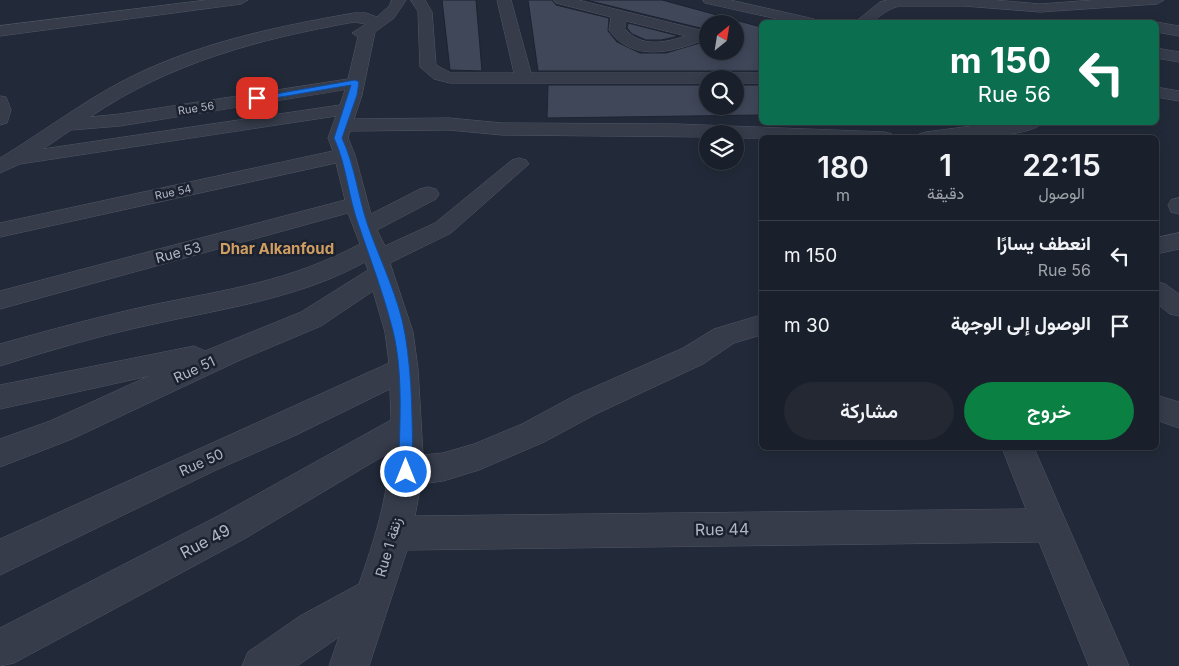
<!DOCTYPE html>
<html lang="ar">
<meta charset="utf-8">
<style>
body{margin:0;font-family:Inter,Vazirmatn,sans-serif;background:#232833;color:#f1f3f6;direction:rtl;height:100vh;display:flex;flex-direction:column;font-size:19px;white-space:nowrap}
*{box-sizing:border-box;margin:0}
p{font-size:16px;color:#9fa3a9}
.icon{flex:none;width:28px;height:28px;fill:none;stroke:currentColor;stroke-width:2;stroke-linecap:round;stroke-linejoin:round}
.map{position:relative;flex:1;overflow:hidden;direction:ltr}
.details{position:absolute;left:759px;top:135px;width:400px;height:315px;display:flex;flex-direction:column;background:#1a202b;border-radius:8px;box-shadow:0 2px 12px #0003,0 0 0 1px #383e47;direction:rtl}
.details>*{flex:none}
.top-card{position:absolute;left:759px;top:20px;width:400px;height:105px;border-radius:8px;box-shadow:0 2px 12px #0003,0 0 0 1px #383e47;direction:rtl;background:#0b6e4f;color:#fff;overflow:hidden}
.needle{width:32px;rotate:30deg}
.tools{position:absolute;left:699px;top:15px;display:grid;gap:10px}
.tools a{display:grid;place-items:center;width:45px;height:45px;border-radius:50%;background:#1a202b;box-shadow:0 2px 12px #0003,0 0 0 1px #383e47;font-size:25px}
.pin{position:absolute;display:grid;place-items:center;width:42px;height:42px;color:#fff;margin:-21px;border-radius:10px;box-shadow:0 2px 8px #0006}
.me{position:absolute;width:55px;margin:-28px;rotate:0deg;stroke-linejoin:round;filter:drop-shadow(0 0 4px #0008)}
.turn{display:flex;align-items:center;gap:18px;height:105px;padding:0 25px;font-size:22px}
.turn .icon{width:65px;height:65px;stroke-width:2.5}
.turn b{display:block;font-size:35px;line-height:42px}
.eta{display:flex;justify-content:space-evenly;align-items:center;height:85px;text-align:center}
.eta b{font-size:30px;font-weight:600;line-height:35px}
.action{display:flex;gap:10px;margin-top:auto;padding:10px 25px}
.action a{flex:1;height:58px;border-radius:30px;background:#0b8043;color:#fff;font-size:20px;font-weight:600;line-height:58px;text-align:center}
.action a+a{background:#232833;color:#f1f3f6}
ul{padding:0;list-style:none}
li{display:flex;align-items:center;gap:15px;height:70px;padding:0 25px;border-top:1px solid #383e47}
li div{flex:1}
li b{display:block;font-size:19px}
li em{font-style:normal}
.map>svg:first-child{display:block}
</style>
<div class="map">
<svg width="1179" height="666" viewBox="0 0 1179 666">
<rect width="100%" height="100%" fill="#222a39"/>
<g fill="#3f4759" stroke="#1d2330">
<polygon points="442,0 476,0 482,71 450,70"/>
<polygon points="528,0 552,0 556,5 609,18 608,31 617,42 640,53 666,53 703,42 708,44 708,51 735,51 735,24 708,24 708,30 586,0 662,0 761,27 761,71 538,71"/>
<polygon points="628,23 679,36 661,40 646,40 632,34 627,28"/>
<polygon points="548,85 708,85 708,106 735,106 735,85 761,85 761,115 547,118"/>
</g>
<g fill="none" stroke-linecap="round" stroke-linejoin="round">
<defs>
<g id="minor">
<polygon points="207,0 248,0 241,4 0,36 0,26"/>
<path d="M392,0H406L394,18L375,32L362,95L354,119L449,118L502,123L677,124L885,132L892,134L895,138H735V134H708V137L502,135L449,130L350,131L348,138L355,155L371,214L420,189L428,187L436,189L439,194L436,199L377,230L385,246L435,223L512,160L519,158L526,160L529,164L451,233L390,263L413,332L418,369L423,455L443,453L474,444L522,424L574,396L683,348L714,329L761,315V335L734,343L703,364L596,414L544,442L479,470L443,481L421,484L415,516L1026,509L1002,448H1034L1129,666H1089L1039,542L407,550L369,666H329L339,637L297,666H242L248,652L300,616L359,584C374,541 388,498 390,452L244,539L14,663L0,666V628L220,515L391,420L390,389L296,435L216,470L0,575V539L389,363L385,332L373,291L321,326L238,361L72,439L0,467V439L50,421L149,376L0,409V385L194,346L205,351L301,312L368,270L365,262C300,298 226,308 154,324C102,335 51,350 0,366V344C50,330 101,316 152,305C229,289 288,282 360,244L348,213L0,309V291L345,200L336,163L0,237V223L333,151L328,138L336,116L20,164L0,173V158C40,134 78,105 119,83C192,44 274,27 354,13H366L377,17L389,6ZM354,22L366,24L352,33L358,37L348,79L120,114L90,117C171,62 260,39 354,22ZM345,90L340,105L43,149L71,130L120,126Z"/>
<polygon points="411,0 425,0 432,12 436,65 451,73 514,73 497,0 511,0 531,73 761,73 761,83 735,83 735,79 708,79 708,83 450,83 434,79 420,67 418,12"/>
<path d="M554,0H578L708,32V42L703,40C671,53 632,62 609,30L611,17L556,3ZM626,21L686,36C664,43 641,48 625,29Z"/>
<polygon points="703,0 730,0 814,19 817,22 791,22 705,3"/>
<path d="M888,0H994L1040,4L1094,0H1164L1157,4L1040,12L964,6H900C878,11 880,25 855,22L880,2Z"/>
<polygon points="1156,22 1179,26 1179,36 1156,32"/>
<polygon points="1156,48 1179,52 1179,62 1156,58"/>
<polygon points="1156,87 1179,91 1179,101 1156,97"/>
<polygon points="0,96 6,97 11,110 7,123 0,125"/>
<path d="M1003,122H1043C1031,140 939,138 916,138L919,134L926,132Z"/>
<polygon points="1179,198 1179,214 1171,212 1168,205 1171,200"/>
<polygon points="1179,233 1179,249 1156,254 1156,238"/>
<polygon points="1156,281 1165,284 1179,294 1179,316 1170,314 1156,303"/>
<polygon points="1156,395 1179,402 1179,428 1156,420"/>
</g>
</defs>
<use href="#minor" stroke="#515765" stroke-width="1"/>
<use href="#minor" fill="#363c4a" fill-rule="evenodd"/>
</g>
<path fill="#1a73e8" stroke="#114b97" d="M355,80L359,82L357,95L342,138C355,166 358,197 368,226C380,260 399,298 405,334C413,380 412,426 413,472L411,476L406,478L401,476L399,472C399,426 404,376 393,331C384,295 371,261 359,226C348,197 347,166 334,138L351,85L257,101L253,98Z"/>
<g text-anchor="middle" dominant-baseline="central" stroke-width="5" stroke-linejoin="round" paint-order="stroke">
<g font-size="11" fill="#b1b7c6" stroke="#1b212e">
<text transform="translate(196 108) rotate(-9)">Rue 56</text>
<text transform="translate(173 192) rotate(-12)">Rue 54</text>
</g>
<g font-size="14" fill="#b1b7c6" stroke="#1b212e">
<text transform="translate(178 252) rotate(-15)">Rue 53</text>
<text transform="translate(194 369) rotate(-25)">Rue 51</text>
<text transform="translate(201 462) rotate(-24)">Rue 50</text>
<text transform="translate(388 547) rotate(-74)">Rue 1 زنقة</text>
</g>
<g font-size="15" font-weight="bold" fill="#d09e62" stroke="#1b212e">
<text x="277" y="248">Dhar Alkanfoud</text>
</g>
<g font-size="16" fill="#b1b7c6" stroke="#1b212e">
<text transform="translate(722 529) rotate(-1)">Rue 44</text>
<text transform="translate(205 541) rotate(-28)">Rue 49</text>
</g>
</g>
</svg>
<div class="tools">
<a><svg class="needle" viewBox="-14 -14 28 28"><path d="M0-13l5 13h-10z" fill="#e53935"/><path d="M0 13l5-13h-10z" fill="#9fa3a9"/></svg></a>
<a><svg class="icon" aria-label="search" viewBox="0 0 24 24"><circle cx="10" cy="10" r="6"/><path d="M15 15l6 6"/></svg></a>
<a><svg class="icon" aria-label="layers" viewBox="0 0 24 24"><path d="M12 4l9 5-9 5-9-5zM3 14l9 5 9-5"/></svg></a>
</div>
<div class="pin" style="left:257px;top:98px;background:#d93025"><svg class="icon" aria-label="arrive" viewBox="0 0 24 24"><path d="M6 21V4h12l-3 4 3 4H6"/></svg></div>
<svg class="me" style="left:406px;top:472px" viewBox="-20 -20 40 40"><circle r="17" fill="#1a73e8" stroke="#fff" stroke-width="3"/><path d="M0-11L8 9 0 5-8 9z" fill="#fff"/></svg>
<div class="top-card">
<div class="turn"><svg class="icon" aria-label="left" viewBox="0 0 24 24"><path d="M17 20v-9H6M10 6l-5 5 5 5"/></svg><div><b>150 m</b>Rue 56</div></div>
</div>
<section class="details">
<div class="eta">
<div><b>22:15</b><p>الوصول</p></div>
<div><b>1</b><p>دقيقة</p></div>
<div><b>180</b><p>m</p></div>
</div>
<ul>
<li><svg class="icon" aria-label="left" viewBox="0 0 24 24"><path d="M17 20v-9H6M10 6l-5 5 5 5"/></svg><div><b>انعطف يسارًا</b><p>Rue 56</p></div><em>150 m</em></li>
<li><svg class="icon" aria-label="arrive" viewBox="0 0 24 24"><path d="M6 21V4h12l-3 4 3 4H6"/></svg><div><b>الوصول إلى الوجهة</b></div><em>30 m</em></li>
</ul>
<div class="action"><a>خروج</a><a>مشاركة</a></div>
</section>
</div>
